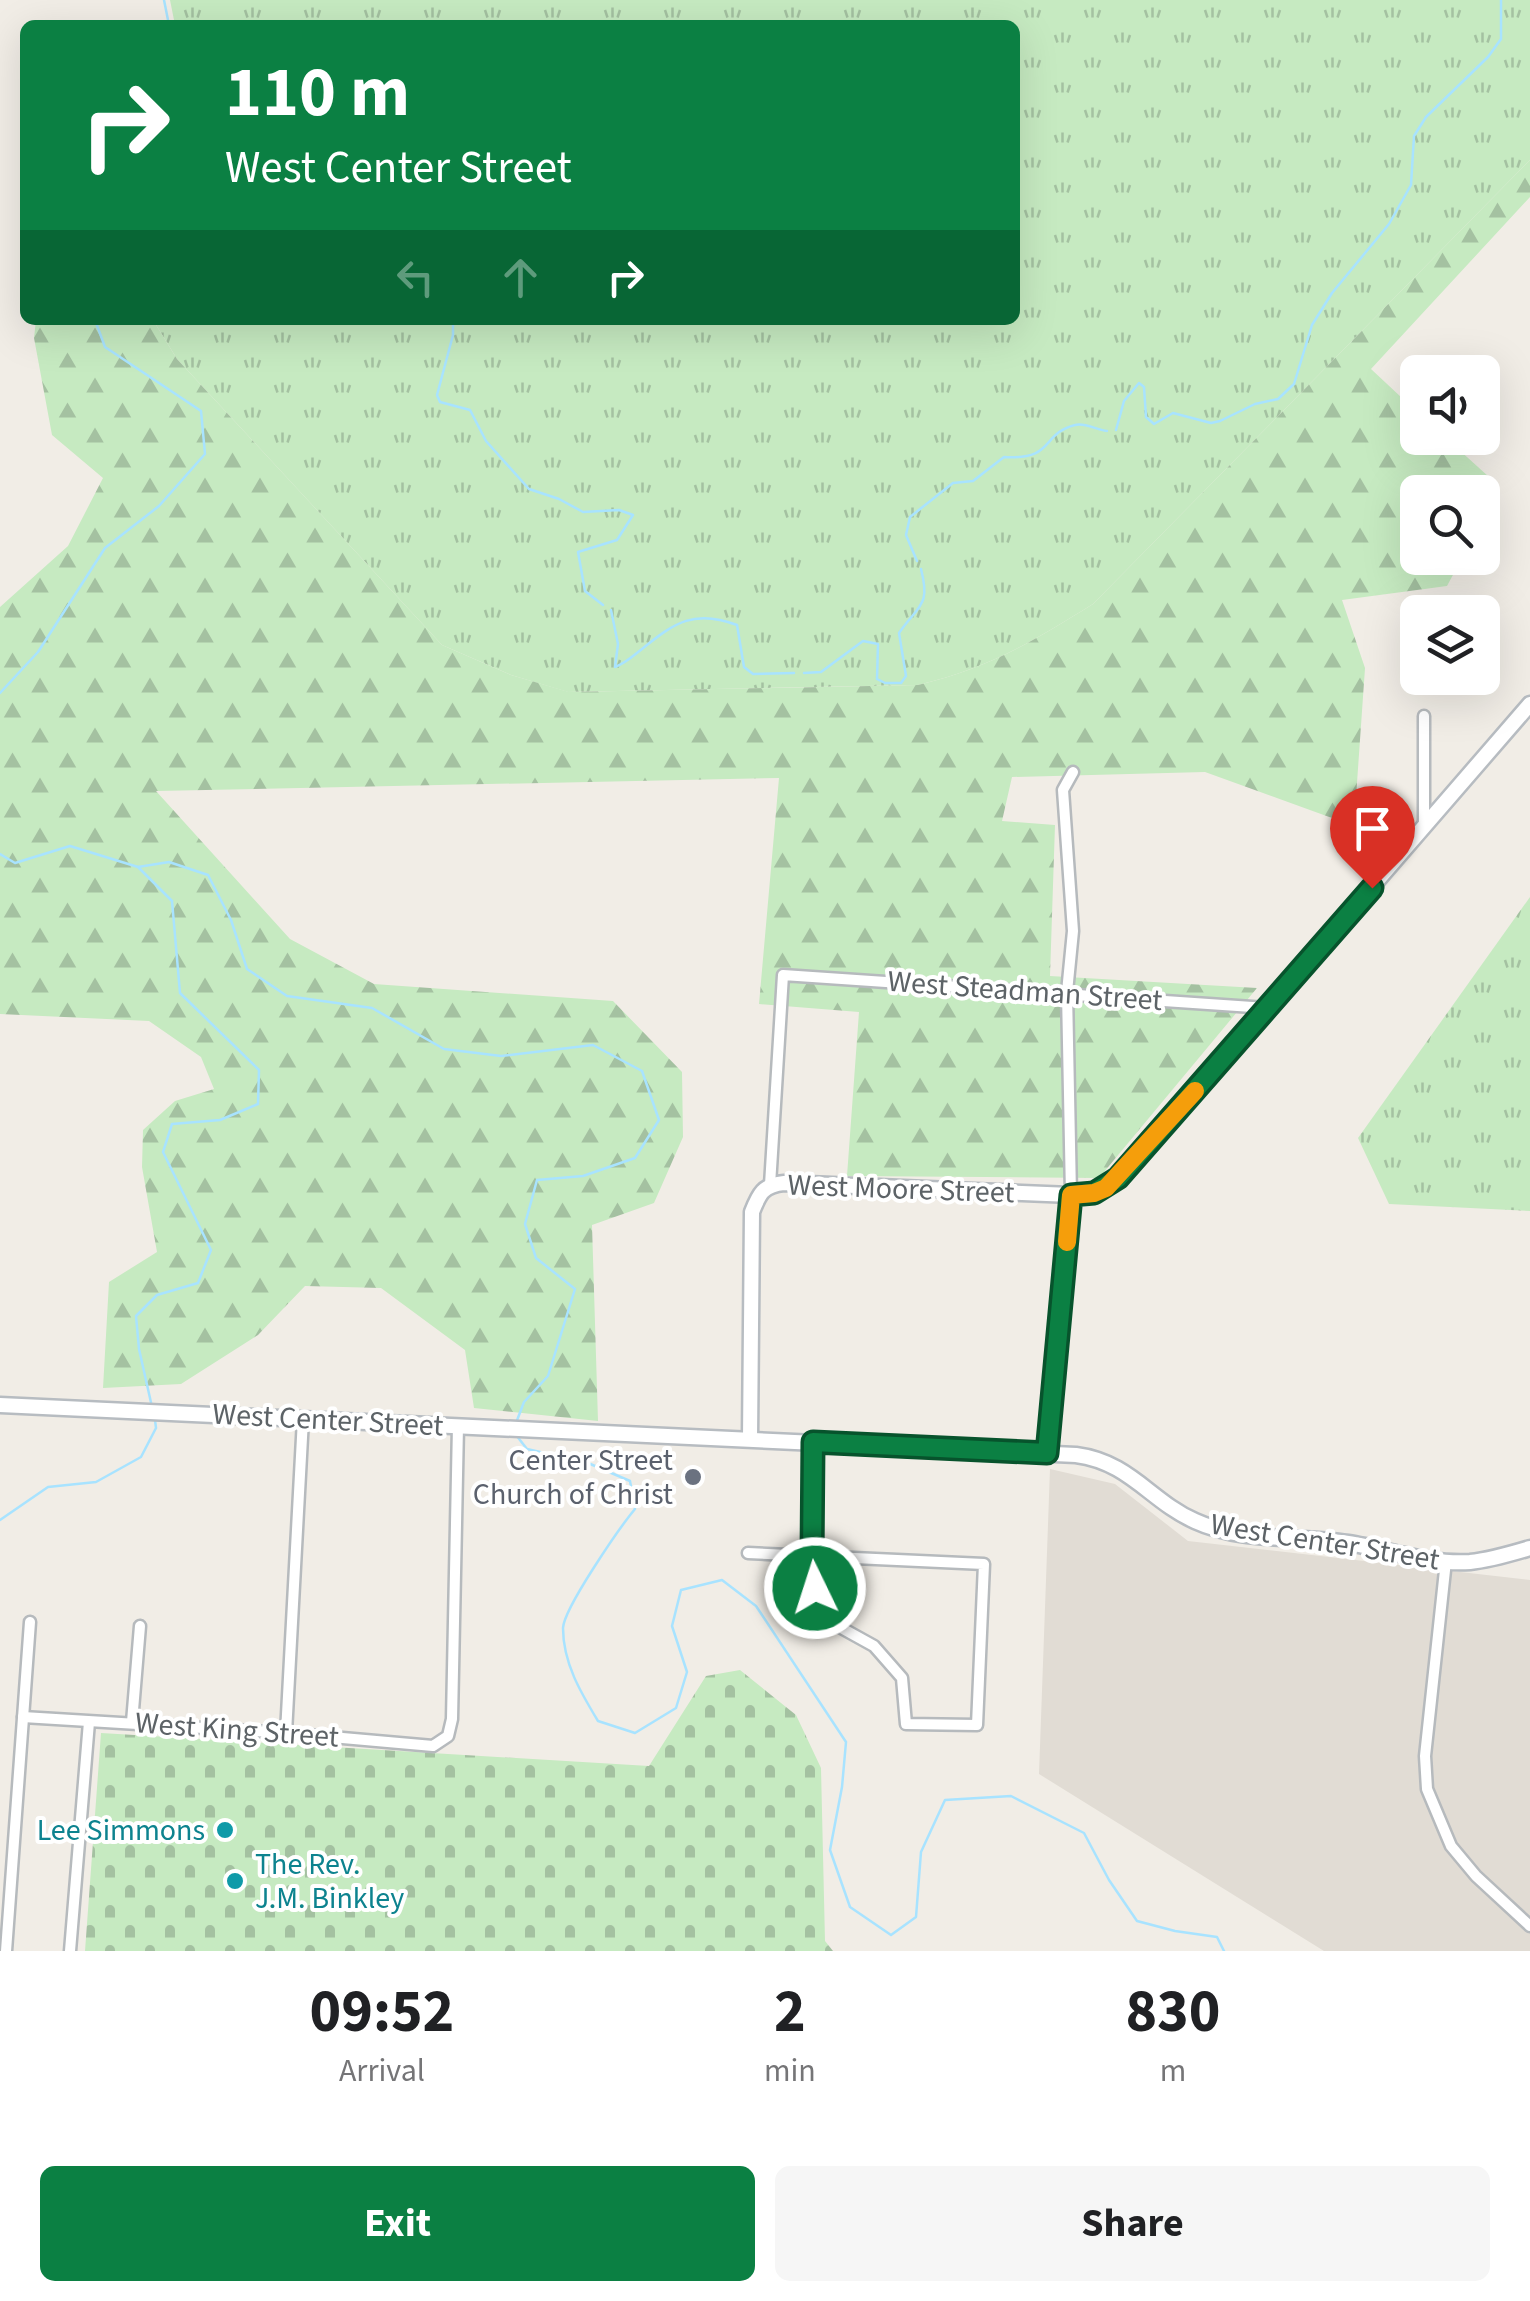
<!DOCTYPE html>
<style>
body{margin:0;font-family:"Source Sans 3",sans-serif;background:#f6f6f6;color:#202124;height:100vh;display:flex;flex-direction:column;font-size:38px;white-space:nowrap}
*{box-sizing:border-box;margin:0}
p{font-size:32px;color:#757577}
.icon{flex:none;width:55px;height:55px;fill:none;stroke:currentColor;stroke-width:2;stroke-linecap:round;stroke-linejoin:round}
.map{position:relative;height:1951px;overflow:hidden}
.drawer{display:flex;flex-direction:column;background:#fff;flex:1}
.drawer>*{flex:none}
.banner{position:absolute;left:20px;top:20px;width:1000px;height:305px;border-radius:15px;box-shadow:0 10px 40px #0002;background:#0b8043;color:#fff;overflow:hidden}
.tools{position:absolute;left:1400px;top:355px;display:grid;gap:20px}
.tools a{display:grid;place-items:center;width:100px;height:100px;border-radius:15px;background:#fff;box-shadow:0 10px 40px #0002;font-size:50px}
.pin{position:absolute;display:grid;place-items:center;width:85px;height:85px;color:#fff;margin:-102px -42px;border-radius:50% 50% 50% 0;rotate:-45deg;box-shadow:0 0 10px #0007}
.pin .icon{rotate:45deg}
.me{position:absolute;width:110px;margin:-55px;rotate:356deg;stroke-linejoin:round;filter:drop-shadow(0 0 8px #0008)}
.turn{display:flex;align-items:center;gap:35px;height:210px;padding:0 40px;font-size:45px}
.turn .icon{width:130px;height:130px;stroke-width:2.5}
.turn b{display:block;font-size:70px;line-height:85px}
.lanes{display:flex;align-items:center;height:95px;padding:0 40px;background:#0003;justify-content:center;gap:50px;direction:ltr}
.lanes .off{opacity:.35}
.eta{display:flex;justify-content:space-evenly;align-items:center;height:170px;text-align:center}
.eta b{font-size:60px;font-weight:700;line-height:70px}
.cta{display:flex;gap:20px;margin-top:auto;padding:20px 40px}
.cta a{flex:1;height:115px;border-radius:15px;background:#0b8043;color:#fff;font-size:40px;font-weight:700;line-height:115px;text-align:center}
.cta a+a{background:#f6f6f6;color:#202124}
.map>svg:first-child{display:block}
</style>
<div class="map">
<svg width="1530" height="1951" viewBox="0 0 1530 1951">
<defs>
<pattern id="grass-tufts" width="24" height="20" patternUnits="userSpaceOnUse" patternTransform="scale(2.5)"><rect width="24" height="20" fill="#c6eac1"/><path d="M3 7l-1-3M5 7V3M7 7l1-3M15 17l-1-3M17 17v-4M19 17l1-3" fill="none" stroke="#a4c1a1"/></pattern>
<pattern id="forest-firs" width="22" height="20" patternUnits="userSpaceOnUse" patternTransform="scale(2.5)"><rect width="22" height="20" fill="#c6eac1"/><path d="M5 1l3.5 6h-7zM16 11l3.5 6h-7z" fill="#a4c1a1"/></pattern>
<pattern id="cemetery-stones" width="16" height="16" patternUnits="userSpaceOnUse" patternTransform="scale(2.5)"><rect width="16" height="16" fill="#c6eac1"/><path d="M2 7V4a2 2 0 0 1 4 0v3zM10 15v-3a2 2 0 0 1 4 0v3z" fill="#a4c1a1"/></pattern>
</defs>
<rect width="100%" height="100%" fill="#f1ede6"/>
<polygon fill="#e1dcd4" points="1050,1469 1115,1484 1188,1541 1530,1580 1530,1951 1324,1951 1039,1774"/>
<g fill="url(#grass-tufts)">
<path d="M170,0H1530V160L1093,604C1032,642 989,668 918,685L568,692L511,675L442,645L177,359L153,320H1015V25H175Z"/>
<polygon points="1530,897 1530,1211 1389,1204 1358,1138"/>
</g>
<path fill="url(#forest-firs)" d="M1530,160V197L1371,369L1417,412L1418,438H1446L1499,486L1483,519L1482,492H1418V558H1462L1447,586L1342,600L1365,668L1354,826L1205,772L1012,777L1002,821L1055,825L1050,976L1257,988L1099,1178L847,1176L859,1012L759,1004L779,778L156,791L290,939L374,984L613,1001L682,1072L683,1137L654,1203L592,1225L598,1421L474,1408L465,1350L381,1288L305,1286L258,1335L181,1384L103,1388L109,1282L157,1252L142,1167L143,1130L175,1101L214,1089L201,1057L149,1021L0,1014V607L68,546L103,478L52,435L34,338L36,320H153L177,359L442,645L511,675L569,692L918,685C989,668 1032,642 1093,604Z"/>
<polygon fill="url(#cemetery-stones)" points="740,1670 796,1715 821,1768 825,1941 833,1951 85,1951 101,1733 649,1766 706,1676"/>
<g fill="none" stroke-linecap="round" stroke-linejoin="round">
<g stroke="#a8e3ff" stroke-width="2.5">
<polyline points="164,0 169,25"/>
<polyline points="453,320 453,335 437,395 440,402 470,410 486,441 529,489 559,499 583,512 619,510 633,515 617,540 578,552 585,591 603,605"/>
<polyline points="1116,430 1124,401 1139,383 1144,387 1146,417 1154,424 1173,413 1211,423 1220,421 1255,404 1278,399 1294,384 1312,325 1332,293 1389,224 1411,185 1414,136 1426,117 1488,57 1501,39 1501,0"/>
<path d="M917,561L906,535L910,517L953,483L973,481L1004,457C1056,460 1040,434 1075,425C1085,422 1096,430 1107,431"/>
<path d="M611,610L618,644L615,667C626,663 633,656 642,649C675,622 695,609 737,625L744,667L753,674L794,673"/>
<path d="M804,673L821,672L863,641L878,644L877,679L885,683H901L906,676L899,633C918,605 931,607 921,569"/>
<polyline points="0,693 38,652 105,548 159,506 205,454 201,411 105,347 95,320"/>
<polyline points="0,854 15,863 70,846 138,867 172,901 180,993 259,1070 258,1104 220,1120 172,1124 163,1152 211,1250 198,1283 157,1295 136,1316 139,1349 152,1407"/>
<polyline points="138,867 169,862 208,875 231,920 247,969 287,996 372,1008 444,1049 501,1056 593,1045 642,1071 659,1120 635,1158 583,1176 537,1180 525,1224 536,1258 575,1289 548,1376 524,1402 516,1423"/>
<path d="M516,1435L527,1449L588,1463L630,1481L635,1509C620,1527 564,1608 563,1628C563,1663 581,1693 598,1721L635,1733L676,1708L687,1672L672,1626L681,1590L722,1580L756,1606L846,1742L842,1787L830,1850L850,1907L891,1935L916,1917L921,1852L945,1800L1011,1796L1084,1833L1109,1880L1137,1921L1175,1931L1217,1937L1224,1951"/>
<polyline points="0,1520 48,1487 96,1482 141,1457 156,1428 155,1420"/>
</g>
<defs>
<g id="street">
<polyline points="1424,826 1424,716"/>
<polyline points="770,1185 783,975 1267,1008"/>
<polyline points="1047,1453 1071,1195 1067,992 1073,931 1063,790 1073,772"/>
<polyline points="748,1553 984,1564 977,1725 906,1724 902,1678 874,1646 836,1625 815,1589 812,1555 813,1442"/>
<polyline points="1446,1561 1425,1756 1427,1789 1451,1846 1476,1876 1530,1926"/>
<polyline points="23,1717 286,1733 433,1746 448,1736 452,1719 458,1426"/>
<polyline points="132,1722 140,1626"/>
<polyline points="286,1733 303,1419"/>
<polyline points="6,1951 30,1622"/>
<polyline points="70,1951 89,1722"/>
</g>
<g id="secondary">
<path d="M0,1405L1076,1455C1130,1462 1150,1501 1195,1521C1243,1543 1297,1535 1348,1543C1387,1549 1430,1565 1470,1562C1490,1560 1510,1554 1530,1548"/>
<path d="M750,1439L752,1212C759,1194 763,1185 784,1183L1071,1195L1094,1193L1106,1188L1267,1008L1530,704"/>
</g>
</defs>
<use href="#street" stroke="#b6babd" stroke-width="15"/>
<use href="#secondary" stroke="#b7bcc1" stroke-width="19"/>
<use href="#street" stroke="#fff" stroke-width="10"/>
<use href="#secondary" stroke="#fff" stroke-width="14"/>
</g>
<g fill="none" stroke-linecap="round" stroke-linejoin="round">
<defs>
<polyline id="route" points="815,1588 812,1556 813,1442 1047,1453 1071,1195 1094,1193 1118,1178 1372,888"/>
</defs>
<use href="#route" stroke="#07532c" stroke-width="25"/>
<use href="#route" stroke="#0b8043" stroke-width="18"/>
<polyline stroke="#f59e0b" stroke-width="18" points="1067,1242 1071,1195 1094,1193 1106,1188 1195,1091"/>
</g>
<circle fill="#6b7280" stroke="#fff" stroke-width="4" cx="693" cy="1477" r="10"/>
<g fill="#0f9aa8" stroke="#fff" stroke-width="4">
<circle cx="225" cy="1830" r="10"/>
<circle cx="235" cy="1881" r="10"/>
</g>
<g text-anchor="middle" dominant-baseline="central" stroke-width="8" stroke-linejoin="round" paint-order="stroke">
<g font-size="30" fill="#5d6367" stroke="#fff">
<text transform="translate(1025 991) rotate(4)">West Steadman Street</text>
<text transform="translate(901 1189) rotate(2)">West Moore Street</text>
<text transform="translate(328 1420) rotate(3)">West Center Street</text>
<text transform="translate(1325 1542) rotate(9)">West Center Street</text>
<text transform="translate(237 1730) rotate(4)">West King Street</text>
</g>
<g font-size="30" fill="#5b616d" stroke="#fff" text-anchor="end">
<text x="673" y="1460">Center Street<tspan x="673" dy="34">Church of Christ</tspan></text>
</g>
<g font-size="30" fill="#0d838f" stroke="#fff" text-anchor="end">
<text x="205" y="1830">Lee Simmons</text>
<text x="255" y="1864" text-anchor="start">The Rev.<tspan x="255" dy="34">J.M. Binkley</tspan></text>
</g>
</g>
</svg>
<div class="tools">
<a><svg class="icon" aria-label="sound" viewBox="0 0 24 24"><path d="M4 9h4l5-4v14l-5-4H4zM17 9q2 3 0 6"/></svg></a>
<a><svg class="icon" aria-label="search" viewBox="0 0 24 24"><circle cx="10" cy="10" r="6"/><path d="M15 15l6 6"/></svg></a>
<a><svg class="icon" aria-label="layers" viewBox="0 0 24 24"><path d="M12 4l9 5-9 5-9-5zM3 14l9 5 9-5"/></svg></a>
</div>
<div class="pin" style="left:1372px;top:888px;background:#d93025"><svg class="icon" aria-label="arrive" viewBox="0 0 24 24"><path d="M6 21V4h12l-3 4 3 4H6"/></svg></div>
<svg class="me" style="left:815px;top:1588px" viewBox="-20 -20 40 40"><circle r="17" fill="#0b8043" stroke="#fff" stroke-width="3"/><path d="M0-11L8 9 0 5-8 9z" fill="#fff"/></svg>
<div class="banner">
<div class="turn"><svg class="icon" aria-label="right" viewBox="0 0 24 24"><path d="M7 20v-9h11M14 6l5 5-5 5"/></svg><div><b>110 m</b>West Center Street</div></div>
<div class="lanes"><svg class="icon off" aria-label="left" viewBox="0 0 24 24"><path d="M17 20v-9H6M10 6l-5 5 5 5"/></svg><svg class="icon off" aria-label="ahead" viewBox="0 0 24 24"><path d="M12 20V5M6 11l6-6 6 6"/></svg><svg class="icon" aria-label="right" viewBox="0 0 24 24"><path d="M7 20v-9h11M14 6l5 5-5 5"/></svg></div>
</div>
</div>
<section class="drawer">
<div class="eta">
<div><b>09:52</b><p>Arrival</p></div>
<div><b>2</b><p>min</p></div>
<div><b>830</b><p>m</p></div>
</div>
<div class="cta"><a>Exit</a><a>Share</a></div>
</section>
